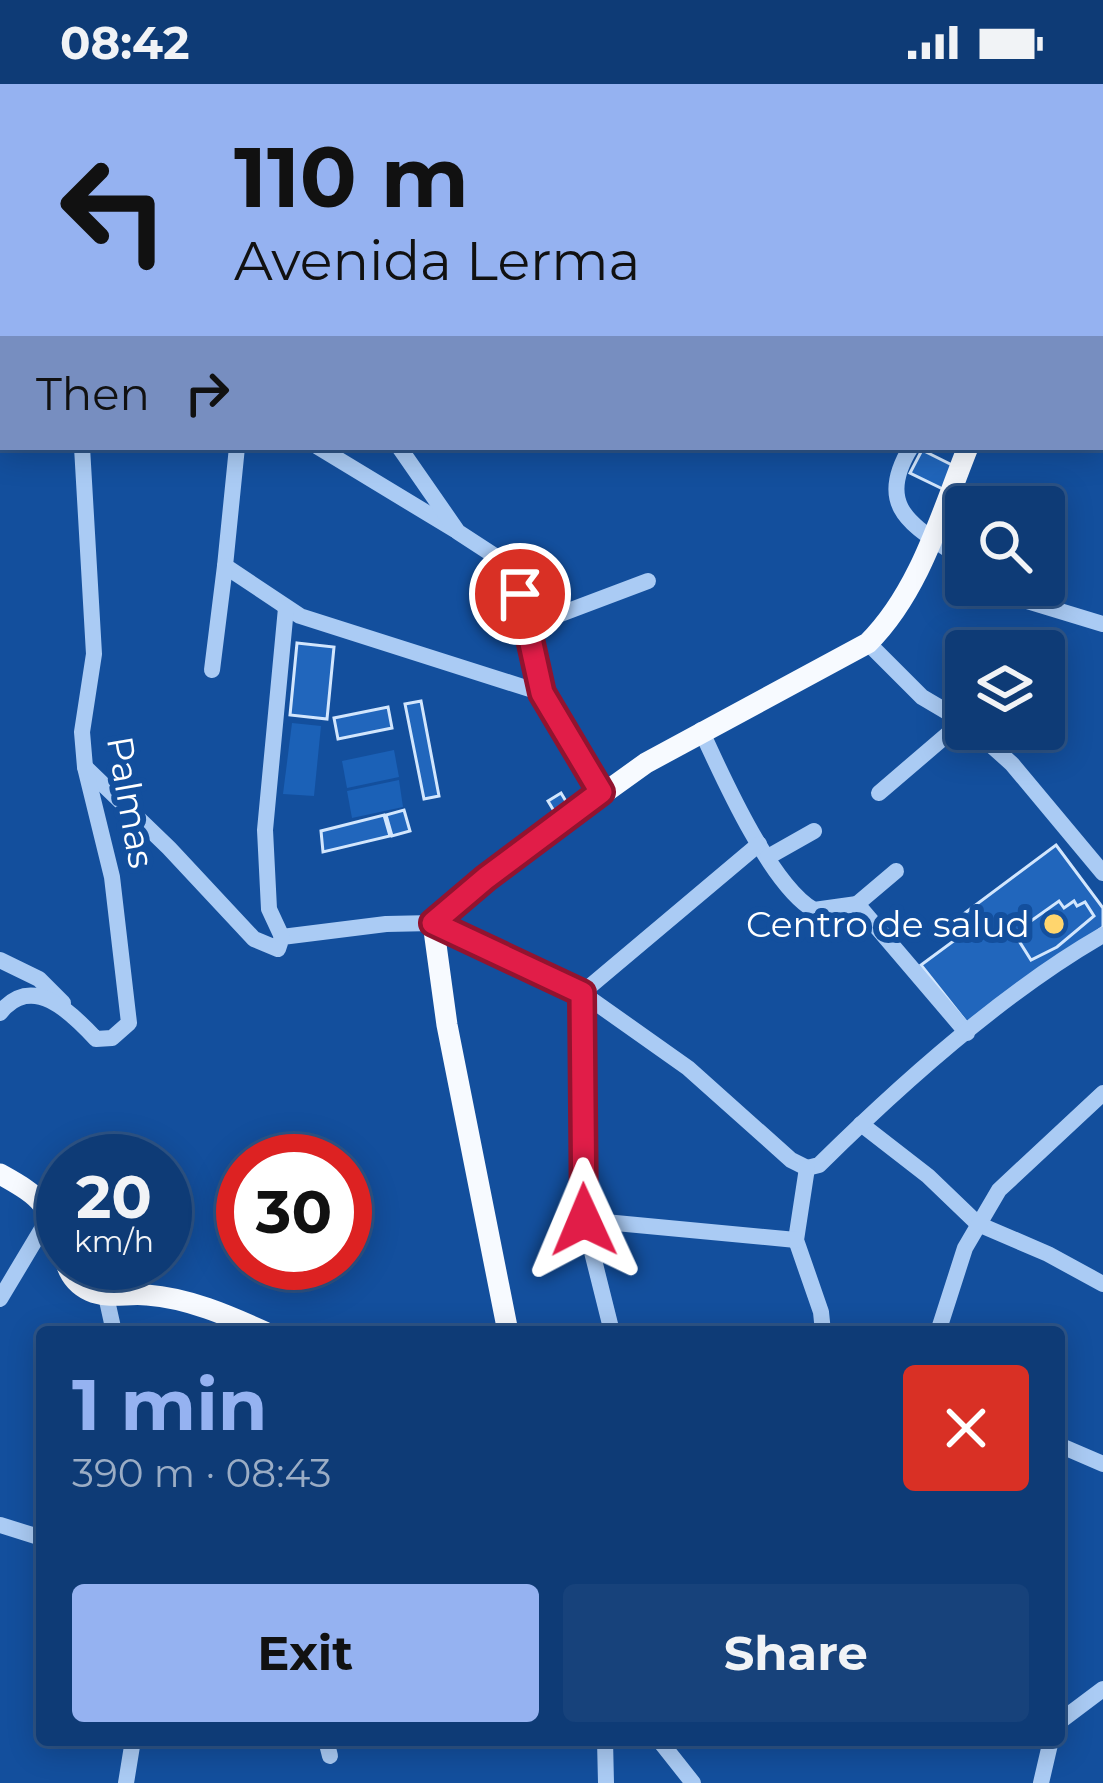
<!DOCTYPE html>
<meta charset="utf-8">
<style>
body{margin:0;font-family:Montserrat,sans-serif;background:#17427b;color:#f1f3f6;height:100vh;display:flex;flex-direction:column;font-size:45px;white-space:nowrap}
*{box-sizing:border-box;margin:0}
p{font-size:39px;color:#9badc5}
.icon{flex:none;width:66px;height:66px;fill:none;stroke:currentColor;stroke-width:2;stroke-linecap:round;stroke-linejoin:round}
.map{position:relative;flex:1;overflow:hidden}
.details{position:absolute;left:36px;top:1242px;width:1029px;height:420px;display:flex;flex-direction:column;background:#0e3b76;border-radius:12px;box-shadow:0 6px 30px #0003,0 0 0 3px #2e5588}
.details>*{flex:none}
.top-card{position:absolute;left:0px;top:0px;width:1104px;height:366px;box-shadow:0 6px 30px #0003,0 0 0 3px #2e5588;background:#95b2f1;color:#111;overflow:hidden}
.tools{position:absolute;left:945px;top:402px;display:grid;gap:24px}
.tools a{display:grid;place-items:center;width:120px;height:120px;border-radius:12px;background:#0e3b76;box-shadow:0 6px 30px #0003,0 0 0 3px #2e5588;font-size:60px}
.speed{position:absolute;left:36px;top:1050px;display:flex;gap:24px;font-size:60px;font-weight:700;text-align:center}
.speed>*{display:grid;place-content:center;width:156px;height:156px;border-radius:50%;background:#0e3b76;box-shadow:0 6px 30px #0003,0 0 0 3px #2e5588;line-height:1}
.speed small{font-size:30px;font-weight:400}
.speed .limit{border:18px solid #d22;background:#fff;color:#111}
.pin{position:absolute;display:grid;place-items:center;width:102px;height:102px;color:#fff;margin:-51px;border:6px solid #fff;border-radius:50%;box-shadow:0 3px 12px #0007}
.me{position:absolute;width:132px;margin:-66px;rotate:359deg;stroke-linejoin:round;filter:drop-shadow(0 0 9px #0008)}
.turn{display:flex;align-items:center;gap:42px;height:252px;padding:0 36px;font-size:54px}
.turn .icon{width:156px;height:156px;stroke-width:2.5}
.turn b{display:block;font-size:84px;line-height:102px}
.then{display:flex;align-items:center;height:114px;padding:0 36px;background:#0003;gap:24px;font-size:45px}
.round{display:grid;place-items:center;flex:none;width:126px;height:126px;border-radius:12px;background:#17427b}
.summary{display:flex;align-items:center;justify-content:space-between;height:204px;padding:0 36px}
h1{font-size:72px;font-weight:700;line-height:90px;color:#95b2f1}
.button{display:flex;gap:24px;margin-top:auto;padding:24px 36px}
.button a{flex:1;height:138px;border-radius:12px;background:#95b2f1;color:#111;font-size:48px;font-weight:700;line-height:138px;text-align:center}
.button a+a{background:#17427b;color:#f1f3f6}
.status{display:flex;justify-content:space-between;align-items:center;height:84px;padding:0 60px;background:#0e3b76;direction:ltr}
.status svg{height:33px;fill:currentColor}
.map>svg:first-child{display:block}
</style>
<div class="status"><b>08:42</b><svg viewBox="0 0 49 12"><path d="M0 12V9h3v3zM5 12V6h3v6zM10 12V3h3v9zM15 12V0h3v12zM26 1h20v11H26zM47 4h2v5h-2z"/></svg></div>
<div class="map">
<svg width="1103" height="1699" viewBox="0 0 1103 1699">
<rect width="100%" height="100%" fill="#134f9d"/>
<g fill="#1b61b7">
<polygon points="292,639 321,642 314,712 283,710"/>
<polygon points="394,666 399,693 347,704 342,677"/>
<polygon points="399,696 403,723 352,734 347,707"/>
</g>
<g fill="#2166bc" stroke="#d2e6fd" stroke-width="3">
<polygon points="922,366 958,384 947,407 910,389"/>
<polygon points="297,559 334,563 327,635 290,631"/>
<polygon points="421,617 439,712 424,715 405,620"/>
<polygon points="388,623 392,644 338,655 334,634"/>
<polygon points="561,709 570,724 557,732 548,717"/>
<polygon points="404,726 410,747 392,752 386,731"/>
<polygon points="384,731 390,752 323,768 321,747"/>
<polygon points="1056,761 1103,824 1103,843 971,944 921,881 955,856 946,843"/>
<polygon points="1059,817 1064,824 1074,817 1077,822 1085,818 1094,832 1057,863 1031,876 1014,849"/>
</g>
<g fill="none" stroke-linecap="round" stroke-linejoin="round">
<g stroke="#aacbf4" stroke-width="16">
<polyline points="72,0 73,3"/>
<polyline points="297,0 298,3"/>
<polyline points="499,0 502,3"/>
<polyline points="887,3 887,0"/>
<polyline points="1101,48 1103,44"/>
<polyline points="1101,252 1103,254"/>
<polyline points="237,363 225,482 300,532 542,609"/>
<polyline points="318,363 455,446"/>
<polyline points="399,363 458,448 501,476 517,498 542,609 600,708"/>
<path d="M911,363C871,428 920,444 966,478"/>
<polyline points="996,501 1011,512 1103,540"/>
<polyline points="526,543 648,497"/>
<polyline points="868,559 922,613 966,639"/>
<polyline points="212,586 225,482"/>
<polyline points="973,645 1012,680 1103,789"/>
<path d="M701,646C722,692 771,802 814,826L857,820L967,949"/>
<polyline points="85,683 169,764 254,855 278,865 282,853 386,840 433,839 582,909 688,984 791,1076 807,1084"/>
<polyline points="879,709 963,637"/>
<polyline points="768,773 814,747"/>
<polyline points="857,820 896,787"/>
<polyline points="282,853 269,825 265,746 286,524"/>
<polyline points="0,876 39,895 63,919"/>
<path d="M0,929C32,889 70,927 96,955L112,954L129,939L112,793L85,683L82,648L94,570L82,363"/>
<polyline points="861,1040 928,1092 978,1140 1048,1170 1103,1200"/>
<path d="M807,1084L819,1081C902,999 1002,909 1103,851"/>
<polyline points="807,1084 796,1156 821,1228 823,1248"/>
<polyline points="584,1136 796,1156"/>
<polyline points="106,1212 114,1248"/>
<polyline points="0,1215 52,1128"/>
<polyline points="612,1248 584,1136 582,909 759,760"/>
<polyline points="938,1248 965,1164 999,1106 1103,1009"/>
<polyline points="1059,1361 1103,1380"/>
<polyline points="0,1441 42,1454"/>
<polyline points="1059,1638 1103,1605"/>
<polyline points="326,1656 330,1672"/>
<polyline points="605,1656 606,1699"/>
<polyline points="659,1656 693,1699"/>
<polyline points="126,1699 133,1656"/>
<polyline points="1041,1699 1051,1656"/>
</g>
<g stroke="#f7faff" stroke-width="21">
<polyline points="1101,134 1103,132"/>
<path d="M0,1090C47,1116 47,1121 63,1170"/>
<path d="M66,1179C70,1192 77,1201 90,1207C108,1215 127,1209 147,1211C188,1214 227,1231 265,1248"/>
<path d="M508,1248L447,941L433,839L486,794L646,679L868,559C920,507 941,430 968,363"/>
</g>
</g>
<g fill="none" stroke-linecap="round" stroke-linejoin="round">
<defs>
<polyline id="route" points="520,510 542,609 601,708 486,794 433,839 582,909 584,1136"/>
</defs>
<use href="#route" stroke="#92132f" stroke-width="30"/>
<use href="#route" stroke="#e11d48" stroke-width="21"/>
</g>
<circle fill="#ffd56d" stroke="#134f9d" stroke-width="4.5" cx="1054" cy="840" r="12"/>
<g text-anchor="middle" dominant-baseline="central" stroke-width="12" stroke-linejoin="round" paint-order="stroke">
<g font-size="36" fill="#fff" stroke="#134f9d">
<text transform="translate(131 718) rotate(80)">Palmas</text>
</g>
<g font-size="36" fill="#fff" stroke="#134f9d" text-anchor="end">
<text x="1030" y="840">Centro de salud</text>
</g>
</g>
</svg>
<div class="tools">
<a><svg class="icon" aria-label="search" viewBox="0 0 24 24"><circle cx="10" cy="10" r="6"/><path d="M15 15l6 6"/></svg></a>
<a><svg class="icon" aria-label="layers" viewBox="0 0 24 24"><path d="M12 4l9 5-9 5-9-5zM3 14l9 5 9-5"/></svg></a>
</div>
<div class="speed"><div>20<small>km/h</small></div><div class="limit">30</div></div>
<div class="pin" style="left:520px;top:510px;background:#d93025"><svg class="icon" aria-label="arrive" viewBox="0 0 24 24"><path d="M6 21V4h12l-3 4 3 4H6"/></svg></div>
<svg class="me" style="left:584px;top:1136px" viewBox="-20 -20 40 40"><path d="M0-17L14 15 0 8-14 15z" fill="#e11d48" stroke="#fff" stroke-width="4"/></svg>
<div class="top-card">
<div class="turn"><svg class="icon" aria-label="left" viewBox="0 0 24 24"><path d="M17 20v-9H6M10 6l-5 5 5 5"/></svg><div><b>110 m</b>Avenida Lerma</div></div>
<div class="then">Then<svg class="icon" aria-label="right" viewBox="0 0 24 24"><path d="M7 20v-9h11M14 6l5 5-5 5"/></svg></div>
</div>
<section class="details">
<div class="summary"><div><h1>1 min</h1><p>390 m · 08:43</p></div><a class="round" style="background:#d93025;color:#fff"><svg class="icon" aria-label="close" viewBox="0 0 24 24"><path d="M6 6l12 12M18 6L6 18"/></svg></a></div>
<div class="button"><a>Exit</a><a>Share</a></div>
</section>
</div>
